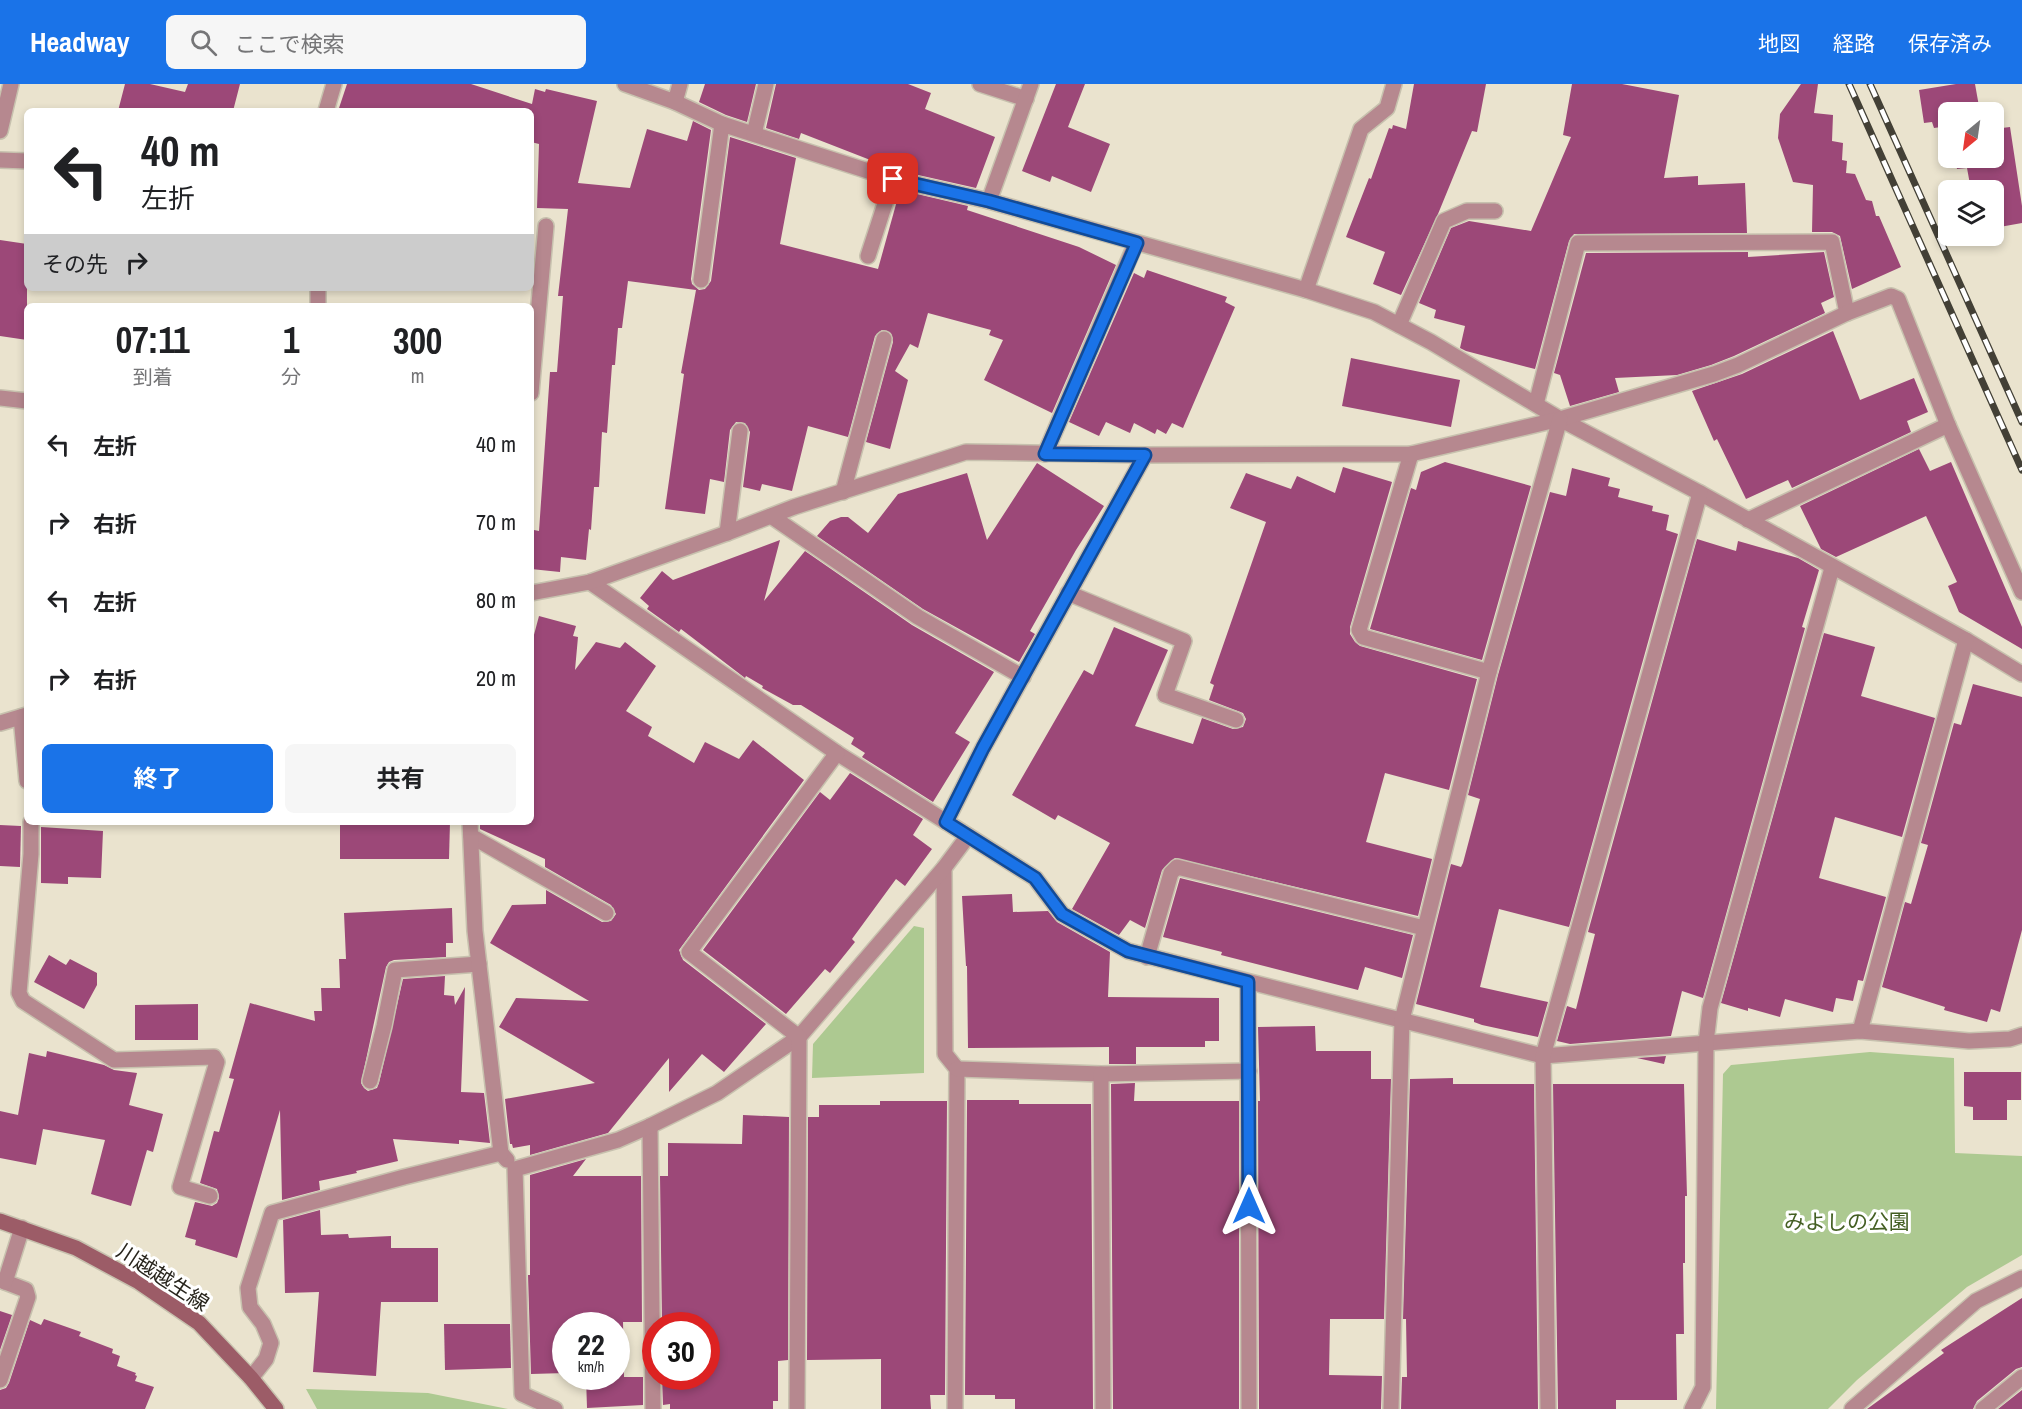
<!DOCTYPE html>
<html lang="ja">
<meta charset="utf-8">
<style>
body{margin:0;font-family:"Archivo Narrow","Noto Sans JP",sans-serif;background:#f6f6f6;color:#202124;height:100vh;display:flex;flex-direction:column;font-size:22px;white-space:nowrap}
*{box-sizing:border-box;margin:0}
p{font-size:20px;color:#757577}
.icon{flex:none;width:33px;height:33px;fill:none;stroke:currentColor;stroke-width:2;stroke-linecap:round;stroke-linejoin:round}
.map{position:relative;flex:1;overflow:hidden}
.sheet{position:absolute;left:24px;top:219px;width:510px;height:522px;display:flex;flex-direction:column;background:#fff;border-radius:9px;box-shadow:0 3px 9px #0003}
.sheet>*{flex:none}
.hud{position:absolute;left:24px;top:24px;width:510px;height:183px;border-radius:9px;box-shadow:0 3px 9px #0003;background:#fff;color:#202124;overflow:hidden}
.needle{width:39px;rotate:209deg}
.controls{position:absolute;left:1938px;top:18px;display:grid;gap:12px}
.controls a{display:grid;place-items:center;width:66px;height:66px;border-radius:9px;background:#fff;box-shadow:0 3px 9px #0003;font-size:30px}
.speed{position:absolute;left:552px;top:1228px;display:flex;gap:12px;font-size:30px;font-weight:700;text-align:center}
.speed>*{display:grid;place-content:center;width:78px;height:78px;border-radius:50%;background:#fff;box-shadow:0 3px 9px #0003;line-height:1}
.speed small{font-size:15px;font-weight:400}
.speed .limit{border:9px solid #d22;background:#fff;color:#111}
.pin{position:absolute;display:grid;place-items:center;width:51px;height:51px;color:#fff;margin:-26px;border-radius:12px;box-shadow:0 3px 9px #0006}
.me{position:absolute;width:66px;margin:-33px;rotate:0deg;stroke-linejoin:round;filter:drop-shadow(0 0 4px #0008)}
.turn{display:flex;align-items:center;gap:21px;height:126px;padding:0 18px;font-size:27px}
.turn .icon{width:78px;height:78px;stroke-width:2.5}
.turn b{display:block;font-size:42px;line-height:51px}
.then{display:flex;align-items:center;height:57px;padding:0 18px;background:#0003;gap:12px;font-size:22px}
.eta{display:flex;justify-content:space-evenly;align-items:center;height:102px;text-align:center}
.eta b{font-size:36px;font-weight:700;line-height:42px}
.button{display:flex;gap:12px;margin-top:auto;padding:12px 18px}
.button a{flex:1;height:69px;border-radius:9px;background:#1a73e8;color:#fff;font-size:24px;font-weight:700;line-height:69px;text-align:center}
.button a+a{background:#f6f6f6;color:#202124}
ul{padding:0;list-style:none}
li{display:flex;align-items:center;gap:18px;height:78px;padding:0 18px}
li div{flex:1}
li b{display:block;font-size:22px}
li em{font-style:normal}
header{display:flex;align-items:center;gap:36px;box-sizing:border-box;height:84px;padding:0 30px;background:#1a73e8;color:#fff}
header strong{font-size:28px}
nav{display:flex;gap:33px;margin-inline-start:auto;font-size:21px}
.search{width:420px;height:54px;background:#f6f6f6;display:flex;align-items:center;gap:15px;box-sizing:border-box;padding:0 21px;border-radius:9px;color:#757577;font-size:22px}
.map>svg:first-child{display:block}
</style>
<header>
<strong>Headway</strong>
<div class="search"><svg class="icon" aria-label="search" viewBox="0 0 24 24"><circle cx="10" cy="10" r="6"/><path d="M15 15l6 6"/></svg>ここで検索</div>
<nav><a>地図</a><a>経路</a><a>保存済み</a></nav>
</header>
<div class="map">
<svg width="2022" height="1325" viewBox="0 0 2022 1325">
<rect width="100%" height="100%" fill="#eae3ce"/>
<g fill="#adc991">
<polygon points="914,842 924,844 924,989 812,994 813,960"/>
<polygon points="1870,968 1954,974 1955,1069 2022,1072 2022,1171 1967,1203 1857,1296 1828,1325 1716,1325 1723,990 1731,981"/>
<polygon points="306,1305 428,1309 508,1325 317,1325"/>
</g>
<g fill="#9c4878">
<polygon points="125,0 150,0 185,8 188,0 240,0 233,27 118,27"/>
<polygon points="347,0 471,0 532,20 535,5 545,8 546,5 597,17 578,99 630,104 647,45 687,57 693,37 711,46 691,195 692,200 699,206 705,205 711,197 730,53 796,74 780,160 878,185 900,106 968,122 967,126 1079,163 1116,181 1052,329 984,296 1003,256 989,251 991,246 928,229 918,264 910,260 895,287 908,296 890,365 866,358 893,258 891,249 882,246 875,252 848,353 808,342 792,407 762,400 760,407 743,403 750,348 745,339 736,338 730,346 724,398 710,395 705,430 665,425 684,290 681,289 696,206 628,197 622,244 618,244 615,281 612,281 607,349 602,348 599,403 594,403 591,446 589,445 586,476 561,473 560,488 531,485 534,446 539,447 550,288 557,288 563,212 558,212 568,125 537,124 539,60 531,58 531,27 338,27"/>
<polygon points="705,0 756,0 747,38 726,31 699,18"/>
<polygon points="776,0 908,0 931,9 925,25 995,53 976,104 896,86 801,49 799,55 766,44"/>
<polygon points="1056,0 1085,0 1068,43 1110,60 1091,108 1052,92 1050,98 1022,87"/>
<polygon points="1414,0 1486,0 1477,48 1472,47 1438,130 1401,211 1373,200 1385,168 1346,153 1369,94 1371,95 1389,44 1392,45 1393,41 1406,45"/>
<polygon points="1572,0 1622,0 1679,11 1664,94 1698,92 1698,101 1745,99 1747,149 1574,150 1569,157 1535,285 1466,267 1460,264 1465,242 1434,234 1436,226 1419,219 1451,144 1469,137 1531,147 1571,53 1563,51"/>
<polygon points="1801,0 1818,0 1814,29 1833,31 1832,57 1843,59 1842,76 1847,77 1846,89 1855,90 1866,116 1872,117 1876,132 1879,132 1901,183 1852,205 1840,152 1832,148 1812,148 1813,101 1793,98 1778,54 1780,30"/>
<polygon points="1956,0 1975,0 1980,28 1948,28 1948,42 1934,44 1932,38 1924,39 1919,6"/>
<polygon points="2010,43 2022,122 2022,139 1994,144 1994,106 1971,106 1967,84 1957,85 1955,74 1994,74 1994,45"/>
<polygon points="0,156 27,160 27,256 0,252"/>
<polygon points="1748,168 1748,173 1824,168 1834,213 1821,219 1825,229 1734,272 1711,281 1677,291 1615,294 1619,308 1570,322 1560,291 1554,289 1586,169"/>
<polygon points="1147,186 1227,213 1225,218 1235,223 1183,344 1172,339 1166,350 1157,345 1155,350 1134,339 1130,349 1106,338 1099,352 1069,338 1134,189 1144,194"/>
<polygon points="1833,247 1860,316 1914,294 1928,328 1907,337 1911,348 1792,404 1788,396 1746,415 1717,355 1714,357 1692,307 1742,290"/>
<polygon points="1351,274 1460,296 1451,343 1342,322"/>
<polygon points="1919,365 1930,387 1951,378 2022,543 2022,565 1959,528 1948,502 1957,498 1926,432 1836,473 1821,465 1800,422"/>
<polygon points="1445,378 1531,402 1482,576 1370,545 1411,404 1416,406 1421,388"/>
<polygon points="1037,379 1104,422 1076,466 1030,547 1035,550 1019,578 923,525 817,452 830,437 841,433 848,433 868,449 898,410 967,389 987,456"/>
<polygon points="1343,383 1392,398 1350,543 1350,550 1355,558 1360,562 1477,595 1449,706 1385,689 1366,758 1432,775 1418,832 1175,774 1162,786 1145,844 1130,836 1119,851 1072,825 1110,759 1058,731 1055,736 1012,711 1084,586 1093,591 1114,543 1168,566 1135,642 1193,660 1202,634 1233,645 1243,643 1246,635 1243,629 1209,616 1214,601 1210,599 1266,438 1230,424 1246,389 1291,405 1297,392 1335,409"/>
<polygon points="1572,384 1610,394 1608,402 1620,405 1618,413 1653,422 1652,427 1669,431 1666,446 1678,450 1569,843 1499,825 1480,903 1548,918 1538,953 1482,941 1474,938 1474,935 1416,920 1451,780 1461,783 1463,779 1480,715 1468,711 1498,591 1550,408 1566,412"/>
<polygon points="1697,455 1736,467 1738,457 1798,474 1819,486 1802,543 1805,544 1703,914 1682,907 1671,952 1570,960 1557,957 1567,922 1576,925 1595,850 1588,848"/>
<polygon points="780,456 764,517 805,467 912,541 994,588 955,649 970,658 933,718 862,673 865,669 851,660 854,654 801,621 793,621 762,604 763,602 746,592 745,594 681,545 679,548 647,525 649,522 640,514 662,487 673,496"/>
<polygon points="539,532 576,542 573,552 578,553 575,586 596,558 620,564 625,558 656,582 626,627 652,643 648,652 694,679 705,658 739,675 753,656 804,696 679,866 683,876 766,940 724,988 702,970 669,1008 669,974 608,1049 530,1071 530,1061 513,1064 512,1060 510,1060 505,1015 595,999 499,943 516,914 589,917 490,859 512,821 546,820 546,806 602,838 611,837 616,830 611,821 545,783 545,775 480,745 480,738 531,738 531,562"/>
<polygon points="1824,549 1875,563 1861,612 1935,634 1902,753 1835,733 1819,794 1886,813 1863,897 1858,896 1853,917 1836,914 1833,928 1785,915 1780,933 1748,924 1748,927 1721,919"/>
<polygon points="1973,600 2022,613 2022,846 2000,928 1991,925 1987,938 1944,926 1945,923 1882,903 1905,818 1911,820 1928,761 1921,759 1954,639 1961,641"/>
<polygon points="850,689 923,735 913,751 932,765 905,802 896,795 852,855 855,858 830,889 825,885 786,930 703,866 820,708 830,716"/>
<polygon points="340,738 450,738 449,775 340,775"/>
<polygon points="0,741 21,742 20,783 0,782"/>
<polygon points="41,743 103,747 101,794 68,793 68,800 41,799"/>
<polygon points="1180,794 1413,851 1402,894 1365,883 1358,906 1221,871 1222,868 1163,853"/>
<polygon points="1012,810 1013,828 1048,827 1057,838 1110,868 1108,913 1219,914 1219,957 1205,957 1205,963 1136,963 1136,980 1109,980 1109,963 968,964 967,882 966,882 962,812"/>
<polygon points="452,824 453,859 446,859 446,873 394,876 389,878 386,883 361,999 364,1004 368,1007 377,1004 379,999 403,895 445,892 444,911 454,912 455,921 465,903 461,1008 484,1009 490,1059 459,1056 459,1060 393,1055 398,1077 356,1087 357,1089 319,1097 320,1106 282,1116 280,1026 237,1174 195,1161 196,1156 185,1153 195,1118 212,1122 217,1119 219,1114 217,1105 200,1099 214,1047 219,1048 234,995 229,994 250,919 315,937 314,927 322,927 321,904 340,904 339,875 346,875 344,829"/>
<polygon points="49,871 66,881 70,875 97,889 97,901 84,925 34,898"/>
<polygon points="198,920 198,956 135,956 135,921"/>
<polygon points="1315,942 1316,967 1371,967 1371,995 1391,995 1384,1235 1330,1235 1329,1291 1382,1292 1381,1325 1259,1325 1258,1017 1260,1017 1258,943"/>
<polygon points="47,967 104,981 114,986 137,989 129,1021 163,1030 153,1068 147,1066 131,1122 91,1110 105,1056 43,1045 36,1081 0,1074 0,1027 18,1031 29,969 46,973"/>
<polygon points="1666,972 1664,980 1637,974"/>
<polygon points="1964,988 2021,988 2021,1016 2007,1016 2007,1036 1973,1036 1973,1023 1964,1022"/>
<polygon points="1453,994 1453,1000 1534,1000 1538,1325 1401,1325 1402,1293 1407,1293 1406,1235 1403,1235 1410,995"/>
<polygon points="1135,999 1134,1017 1239,1017 1239,1325 1113,1325 1111,1000"/>
<polygon points="1553,1000 1684,1000 1687,1112 1685,1112 1685,1179 1683,1179 1684,1250 1676,1250 1677,1316 1616,1316 1616,1325 1558,1325"/>
<polygon points="967,1016 1019,1016 1019,1020 1091,1020 1093,1325 1015,1325 1015,1315 995,1315 995,1311 965,1311"/>
<polygon points="880,1017 947,1017 945,1311 930,1311 931,1325 881,1325 881,1275 807,1276 808,1033 819,1033 819,1021 880,1021"/>
<polygon points="743,1031 789,1033 788,1276 778,1277 778,1317 773,1317 773,1325 670,1325 670,1320 663,1321 662,1293 706,1293 706,1238 662,1238 660,1092 668,1092 668,1059 742,1060"/>
<polygon points="586,1075 573,1092 641,1092 642,1238 623,1238 624,1293 643,1293 643,1321 587,1324 586,1293 616,1293 616,1242 566,1242 566,1289 531,1290 528,1191 530,1191 530,1091"/>
<polygon points="320,1126 321,1151 348,1150 349,1154 391,1152 391,1164 438,1164 438,1218 381,1218 376,1292 313,1288 319,1208 285,1209 283,1136"/>
<polygon points="2022,1214 2022,1283 2016,1285 1977,1317 1973,1325 1867,1325 1944,1269 1941,1266"/>
<polygon points="0,1227 12,1231 0,1266"/>
<polygon points="44,1235 81,1248 79,1252 113,1265 112,1269 120,1272 117,1282 136,1289 135,1291 137,1292 135,1297 154,1303 145,1325 0,1325 0,1306 6,1304 9,1299 30,1236 41,1241"/>
<polygon points="444,1240 510,1240 511,1284 445,1286"/>
<polygon points="2022,1306 2022,1325 1998,1325"/>
</g>
<g fill="none" stroke-linecap="round" stroke-linejoin="round">
<defs>
<g id="service">
<polyline points="980,0 1026,15"/>
<polyline points="868,172 893,95"/>
<polyline points="701,196 722,40"/>
<polyline points="1399,241 1444,137 1467,127 1495,127"/>
<polyline points="531,309 546,142"/>
<polyline points="0,314 27,317"/>
<polyline points="843,408 884,255"/>
<polyline points="1068,509 1184,557 1165,611 1236,636"/>
<polyline points="21,633 27,697"/>
<polyline points="31,738 31,770 19,909 23,917 114,976 214,973 217,978 180,1103 210,1112"/>
<polyline points="471,752 606,829"/>
<polyline points="370,997 384,942 395,886 479,880"/>
<polyline points="0,1196 26,1206 28,1213 0,1296"/>
<polyline points="5,1198 22,1144"/>
</g>
<g id="minor">
<polyline points="625,0 675,18 722,40 893,95 989,117 1306,206 1374,228 1431,258 1560,335 1700,409 1966,556 2022,590"/>
<polyline points="675,18 680,0"/>
<polyline points="326,27 334,0"/>
<polyline points="0,47 11,0"/>
<polyline points="754,50 766,0"/>
<polyline points="0,76 27,77"/>
<polyline points="989,117 1031,0"/>
<polyline points="318,204 318,222"/>
<polyline points="1306,206 1361,45 1387,24 1394,0"/>
<polyline points="1536,320 1578,159 1832,158 1847,229"/>
<polyline points="1045,370 1136,159"/>
<polyline points="1411,370 1359,546 1363,553 1489,588"/>
<polyline points="771,432 918,533 1023,593"/>
<polyline points="1748,436 1948,341"/>
<polyline points="727,449 740,347"/>
<polyline points="590,498 837,669 1035,794 1062,830 1128,867 1543,972 1860,947 1969,957 2010,955 2022,951"/>
<polyline points="531,509 590,498 727,449 794,423 966,368 1145,371 1411,370 1560,335 1714,290 1738,281 1847,229 1891,212 1898,215 1948,341 2022,508"/>
<polyline points="0,639 27,631"/>
<polyline points="470,738 475,847 501,1069 507,1076"/>
<polyline points="946,738 983,664 1145,371"/>
<polyline points="944,784 945,970 957,985 955,1325"/>
<polyline points="1147,873 1171,789 1177,783 1424,844"/>
<polyline points="1248,898 1249,1325"/>
<polyline points="1860,947 1966,556"/>
<polyline points="957,985 1101,990 1249,987"/>
<polyline points="1101,990 1103,1325"/>
<polyline points="650,1042 653,1325"/>
<polyline points="251,1294 266,1275 271,1259 263,1240 250,1223 248,1204 272,1129 404,1093 501,1069"/>
<polyline points="555,1325 522,1310 515,1085 618,1056 650,1042 717,1009 799,953 944,784 968,752"/>
<polyline points="797,1325 799,953 689,868 837,669"/>
<polyline points="1391,1325 1402,936 1489,588 1560,335"/>
<polyline points="1548,1325 1543,972 1700,409"/>
<polyline points="1692,1325 1703,1303 1706,959 1710,924 1832,484"/>
<polyline points="1852,1325 1976,1217 2022,1194"/>
<polyline points="1983,1325 2022,1293"/>
</g>
<polyline id="secondary" points="0,1137 76,1164 139,1198 199,1239 251,1294 276,1325"/>
</defs>
<use href="#service" stroke="#c7c1ae" stroke-width="18"/>
<use href="#minor" stroke="#c7c1ae" stroke-width="18"/>
<use href="#secondary" stroke="#c7c1ae" stroke-width="18"/>
<use href="#service" stroke="#b6888f" stroke-width="15"/>
<use href="#minor" stroke="#b6888f" stroke-width="15"/>
<use href="#secondary" stroke="#9c5c67" stroke-width="15"/>
<defs>
<g id="rail">
<polyline points="1849,0 2022,386"/>
<polyline points="1870,0 2022,338"/>
</g>
</defs>
<use href="#rail" stroke="#434036" stroke-width="7"/>
<use href="#rail" stroke="#fff" stroke-width="4.5" stroke-dasharray="14" stroke-linecap="butt"/>
</g>
<g fill="none" stroke-linecap="round" stroke-linejoin="round">
<defs>
<polyline id="route" points="893,95 989,117 1137,159 1045,370 1145,371 983,664 946,738 1035,794 1062,830 1128,867 1248,898 1249,1122"/>
</defs>
<use href="#route" stroke="#114b97" stroke-width="15"/>
<use href="#route" stroke="#1a73e8" stroke-width="10"/>
</g>
<g text-anchor="middle" dominant-baseline="central" stroke-width="6" stroke-linejoin="round" paint-order="stroke">
<g font-size="21" fill="#445f23" stroke="#fff">
<text x="1847" y="1137">みよしの公園</text>
</g>
<g font-size="21" fill="#28251d" stroke="#fff">
<text transform="translate(163 1193) rotate(33)">川越越生線</text>
</g>
</g>
</svg>
<div class="controls">
<a><svg class="needle" viewBox="-14 -14 28 28"><path d="M0-13l5 13h-10z" fill="#e53935"/><path d="M0 13l5-13h-10z" fill="#757577"/></svg></a>
<a><svg class="icon" aria-label="layers" viewBox="0 0 24 24"><path d="M12 4l9 5-9 5-9-5zM3 14l9 5 9-5"/></svg></a>
</div>
<div class="speed"><div>22<small>km/h</small></div><div class="limit">30</div></div>
<div class="pin" style="left:893px;top:95px;background:#d93025"><svg class="icon" aria-label="arrive" viewBox="0 0 24 24"><path d="M6 21V4h12l-3 4 3 4H6"/></svg></div>
<svg class="me" style="left:1249px;top:1122px" viewBox="-20 -20 40 40"><path d="M0-17L14 15 0 8-14 15z" fill="#1a73e8" stroke="#fff" stroke-width="4"/></svg>
<div class="hud">
<div class="turn"><svg class="icon" aria-label="left" viewBox="0 0 24 24"><path d="M17 20v-9H6M10 6l-5 5 5 5"/></svg><div><b>40 m</b>左折</div></div>
<div class="then">その先<svg class="icon" aria-label="right" viewBox="0 0 24 24"><path d="M7 20v-9h11M14 6l5 5-5 5"/></svg></div>
</div>
<section class="sheet">
<div class="eta">
<div><b>07:11</b><p>到着</p></div>
<div><b>1</b><p>分</p></div>
<div><b>300</b><p>m</p></div>
</div>
<ul>
<li><svg class="icon" aria-label="left" viewBox="0 0 24 24"><path d="M17 20v-9H6M10 6l-5 5 5 5"/></svg><div><b>左折</b></div><em>40 m</em></li>
<li><svg class="icon" aria-label="right" viewBox="0 0 24 24"><path d="M7 20v-9h11M14 6l5 5-5 5"/></svg><div><b>右折</b></div><em>70 m</em></li>
<li><svg class="icon" aria-label="left" viewBox="0 0 24 24"><path d="M17 20v-9H6M10 6l-5 5 5 5"/></svg><div><b>左折</b></div><em>80 m</em></li>
<li><svg class="icon" aria-label="right" viewBox="0 0 24 24"><path d="M7 20v-9h11M14 6l5 5-5 5"/></svg><div><b>右折</b></div><em>20 m</em></li>
</ul>
<div class="button"><a>終了</a><a>共有</a></div>
</section>
</div>
